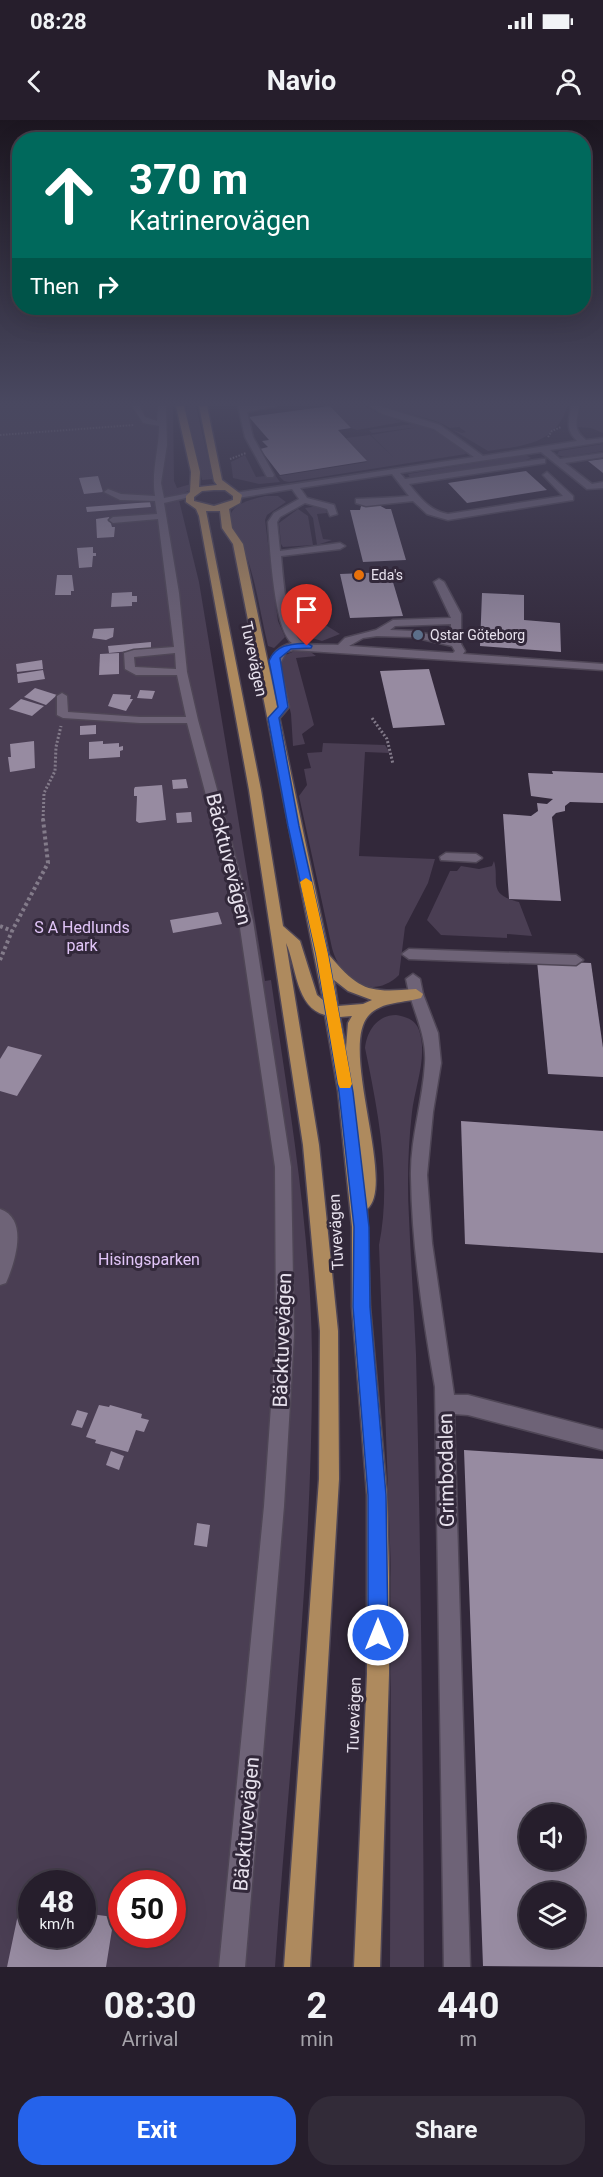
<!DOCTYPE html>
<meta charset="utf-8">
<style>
body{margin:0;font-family:Roboto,sans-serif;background:#322b38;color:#f1f3f6;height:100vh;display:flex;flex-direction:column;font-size:22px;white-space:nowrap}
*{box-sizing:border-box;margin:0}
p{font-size:20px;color:#a4a2a9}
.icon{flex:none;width:33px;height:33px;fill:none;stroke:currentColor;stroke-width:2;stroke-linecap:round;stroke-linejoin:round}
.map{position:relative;height:1847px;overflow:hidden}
.side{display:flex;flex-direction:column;background:#261e2c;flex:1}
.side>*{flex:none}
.guide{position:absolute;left:12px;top:12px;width:579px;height:183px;border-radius:24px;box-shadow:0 6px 24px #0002,0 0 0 2px #423c48;background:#00695c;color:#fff;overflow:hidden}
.controls{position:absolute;left:519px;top:1684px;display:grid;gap:12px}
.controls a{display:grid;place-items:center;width:66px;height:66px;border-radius:50%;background:#261e2c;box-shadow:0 6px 24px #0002,0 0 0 2px #423c48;font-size:30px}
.speed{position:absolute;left:18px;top:1750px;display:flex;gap:12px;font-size:30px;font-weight:700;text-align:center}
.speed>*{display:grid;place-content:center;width:78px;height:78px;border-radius:50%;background:#261e2c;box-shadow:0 6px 24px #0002,0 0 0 2px #423c48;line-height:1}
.speed small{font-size:15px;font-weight:400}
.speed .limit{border:9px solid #d22;background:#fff;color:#111}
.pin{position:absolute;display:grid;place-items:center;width:51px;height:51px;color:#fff;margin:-62px -26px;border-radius:50% 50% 50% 0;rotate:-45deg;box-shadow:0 0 6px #0007}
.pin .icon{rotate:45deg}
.me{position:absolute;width:66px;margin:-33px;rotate:0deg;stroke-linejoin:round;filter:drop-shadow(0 0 4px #0008)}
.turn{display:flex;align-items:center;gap:21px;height:126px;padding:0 18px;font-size:27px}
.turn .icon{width:78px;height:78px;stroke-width:2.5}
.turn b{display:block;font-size:42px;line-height:51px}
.then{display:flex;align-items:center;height:57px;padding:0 18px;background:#0003;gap:12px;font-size:22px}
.eta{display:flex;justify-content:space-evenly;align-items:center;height:102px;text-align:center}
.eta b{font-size:36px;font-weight:700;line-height:42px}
.primary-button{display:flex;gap:12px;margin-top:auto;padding:12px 18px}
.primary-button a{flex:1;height:69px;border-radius:24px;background:#2563eb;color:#fff;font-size:24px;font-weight:700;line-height:69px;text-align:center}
.primary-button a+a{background:#322b38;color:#f1f3f6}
.status{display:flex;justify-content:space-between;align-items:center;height:42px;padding:0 30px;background:#261e2c;direction:ltr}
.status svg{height:16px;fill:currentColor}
header{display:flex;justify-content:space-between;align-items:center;height:78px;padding:0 18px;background:#261e2c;font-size:27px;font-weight:700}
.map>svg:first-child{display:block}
</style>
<div class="status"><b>08:28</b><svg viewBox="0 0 49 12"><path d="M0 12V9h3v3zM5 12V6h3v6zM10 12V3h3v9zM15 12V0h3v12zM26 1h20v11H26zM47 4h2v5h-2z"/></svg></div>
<header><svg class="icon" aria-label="back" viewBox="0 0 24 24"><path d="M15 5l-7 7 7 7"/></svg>Navio<svg class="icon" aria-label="person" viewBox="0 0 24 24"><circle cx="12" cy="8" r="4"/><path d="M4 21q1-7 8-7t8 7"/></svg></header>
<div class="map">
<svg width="603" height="1847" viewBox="0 0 603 1847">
<rect width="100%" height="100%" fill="#32283a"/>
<g fill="#4a3e53" fill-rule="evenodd">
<path d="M0,286H173L174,361L177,368L191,364L190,370L178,376L199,462L265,861L271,860C289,985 311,1110 312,1236C313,1440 289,1644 275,1847H0ZM32,1764H82V1815H32ZM122,1764H172V1815H122Z"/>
<path d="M187,286H196L213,359L202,360C200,352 200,344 197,337C191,318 183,307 187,286Z"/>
<polygon points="330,286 365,286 379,294 402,302 357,310 351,308"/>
<path d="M384,286H567V287C556,324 523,326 488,331L453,310L462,313L466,312L459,307L450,308C431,296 406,295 384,286Z"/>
<polygon points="581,286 603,286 603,313 591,308 576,307"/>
<path d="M412,304C428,306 459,321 466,334L289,362L284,361L279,356L367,342L346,318L370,315L393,337L371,315L419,307L372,313L369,310Z"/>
<polygon points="603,324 603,331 565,337 557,335 559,331"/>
<polygon points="245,335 256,357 275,355 280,362 259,364 233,358 231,342"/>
<polygon points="526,335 531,338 517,343 416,359 410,358 408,354"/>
<path d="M265,376H278L286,382L267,395L265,400L278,501L285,517L274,528L268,526C260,493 256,458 243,427C240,417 229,408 230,397C232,383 254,379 265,376Z"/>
<polygon points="318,386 325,388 327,393 317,394 323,419 332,420 317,425 313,398 305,388"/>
<polygon points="298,389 308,396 313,425 283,427 281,424 279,403"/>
<polygon points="319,501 340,514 322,521 305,516 303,510"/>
<polygon points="297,530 308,530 316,536 296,538 314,605 302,614 305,624 293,626 291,594 279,542 283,536"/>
<path d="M323,623L385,625L390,633L365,632L359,736L435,739L428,763L405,807L399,855C371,882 340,859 332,828L299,676L307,665L304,649L311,648L307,633L322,632Z"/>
<path d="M494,741C500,761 486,774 519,782L532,816L507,814V818L441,815L427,800L450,751H457L461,746L479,749L492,746Z"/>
<path d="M396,895C406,897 415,899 419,910C428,936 415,966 412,992C408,1027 407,1063 409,1098C411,1144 414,1189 416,1234C421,1438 423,1643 424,1847H390L391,1451L379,1125C392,1061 378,991 365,928C367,910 378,895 396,895Z"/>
</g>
<g fill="#978ba1" fill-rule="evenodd">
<polygon points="330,286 351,308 338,310 367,341 280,355 260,329 268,327 262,321 269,320 249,297"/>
<polygon points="603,339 603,353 588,341"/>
<polygon points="526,351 547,370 467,383 448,363"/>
<polygon points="98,356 103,372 84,374 79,358"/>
<polygon points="150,382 151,387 87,392 86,387"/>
<polygon points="375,383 386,389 391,389 406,440 363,442 350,390 360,390 361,386"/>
<polygon points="109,397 112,407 115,407 114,417 97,418 96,399"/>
<polygon points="93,427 93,433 96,433 96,436 93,436 92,447 79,448 77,428"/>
<polygon points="390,452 403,496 350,498 340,454"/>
<polygon points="57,455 72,455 74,471 71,471 71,475 55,475"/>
<polygon points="132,472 132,476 137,476 137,482 132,482 132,486 111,487 112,473"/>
<polygon points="482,473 524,475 524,500 560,503 561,532 480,526"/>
<polygon points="114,508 113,517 106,520 92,518 94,509"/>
<polygon points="151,522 151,529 109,533 108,526"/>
<polygon points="119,533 119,554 99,555 100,534"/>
<polygon points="42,540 43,549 17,552 16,544"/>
<polygon points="429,549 445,605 393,608 380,551"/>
<polygon points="43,550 45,559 18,563 17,554"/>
<polygon points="35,568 57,575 46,585 24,577"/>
<polygon points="140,570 155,571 152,579 137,578"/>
<polygon points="113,574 131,575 130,579 133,579 126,591 108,586"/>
<polygon points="21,579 44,586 32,596 9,589"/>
<polygon points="96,605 96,614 80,615 80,606"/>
<polygon points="34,621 35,648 10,652 8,637 11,637 10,624"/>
<polygon points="103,621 103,624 119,623 119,627 123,626 123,630 120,631 120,637 89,639 89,622"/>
<polygon points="552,651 603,653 603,683 570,682 565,686 565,691 556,693 552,697 561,781 509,779 503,694 531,696 538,691 537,683 547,684 553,679 531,676 528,653 553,654"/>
<polygon points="186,659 188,668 173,669 172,660"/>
<polygon points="162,665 166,700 139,703 136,701 137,676 134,676 134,669 135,667"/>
<polygon points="191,692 192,702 177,703 176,693"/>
<polygon points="218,792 222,804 173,813 170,800"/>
<polygon points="537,841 591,843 603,928 603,957 548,954"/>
<polygon points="8,926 42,935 17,976 0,971 0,939"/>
<polygon points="461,1001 603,1011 603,1133 465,1124"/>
<polygon points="99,1285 109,1287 110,1285 142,1294 141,1298 149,1300 144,1312 136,1310 128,1332 95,1323 96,1320 86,1317"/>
<polygon points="77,1290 88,1293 82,1308 71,1305"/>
<path d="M464,1330L603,1339V1847L483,1846ZM530,1695H574V1740H530ZM530,1773H574V1818H530Z"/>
<polygon points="111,1331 124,1336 119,1350 106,1345"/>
<polygon points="197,1403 210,1405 207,1427 194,1425"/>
<polygon points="20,1785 32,1786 32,1815 82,1815 82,1793 114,1797 106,1847 7,1847"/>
</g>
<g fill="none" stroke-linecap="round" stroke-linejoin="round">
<defs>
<g id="minor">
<path d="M132,286H140L145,297L157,301L158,286H166L167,325L161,363L164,378L190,373L194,376L164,383L179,473L187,552L198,600L253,801L291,1047L294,1215L284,1386L245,1847H219L264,1386L276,1215L275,1047L239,801L187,603H140L63,598L57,595V576L62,573L67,576L68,592L140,597H186L177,555H136L125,549L124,533L134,530L174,527L158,399L113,403L109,400L113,397L157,394L155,381L120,380L104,372L108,369L121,374L155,376C151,353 159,329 159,306L143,303ZM175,533L176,549L135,547L134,537Z"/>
<polygon points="238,286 276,286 247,292 253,317 274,355 273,357 267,357 245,317"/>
<path d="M370,286H380L440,305L483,336L577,321C565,309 569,302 571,286H579C577,302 572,309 586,320L603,318V322L550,330L560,339L603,333V337L565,343L592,364L603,362V368L587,369L541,332L400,353L405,359L542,339H545V343L409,364C420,378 430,391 448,394L563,376L543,355L547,352L573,376V380L448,400L427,394L413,381L366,386L356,383V379C373,378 391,378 409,376L392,354L300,368L307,378L334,385L337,394L330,396L327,389L305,383L280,397L277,402L280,431L340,423L345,426L340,429L281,436C283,455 286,515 304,523C313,526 328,524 338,525L345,518L376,510L393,500L451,498L434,462L439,459L444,462L461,494V524L465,531L463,534L603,544V550L293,530L286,532L280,544L289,587L278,600H270L268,598L277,587C271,561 258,532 292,523C274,509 270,427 268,402L274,393L299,379L292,369L238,378L235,377V373L474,337L434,309L382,294ZM451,504V519L413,511L390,510L395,506ZM377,516L413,517L452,526L455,531L453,533L349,526L363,518Z"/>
<polygon points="446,733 476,734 482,738 476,742 441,740 440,737"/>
<polygon points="409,829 576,835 583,840 576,845 409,839 402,834"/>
<path d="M413,854L420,859L423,874L438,913L441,943L433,992L427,1055L432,1123L454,1275H468L603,1310V1330L468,1295L454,1294L470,1847H444L435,1267C423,1198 412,1128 411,1057C410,1019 423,981 425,943C427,913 411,888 406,859Z"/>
<path d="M0,1089C29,1099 15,1142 6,1163L0,1165Z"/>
</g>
<path id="major" d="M176,286H184L200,352L199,367L217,365L214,361L199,286H207L222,360L242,375L240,383L229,389L232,408L243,424L329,835C360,871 368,873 416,869L423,874L421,878C405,883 382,881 369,895C338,927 397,1065 367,1089L370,1187L387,1375L389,1456V1554L380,1847H354L367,1554V1375L352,1187V1107L338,971L325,895C296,888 296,845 286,823L319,1025L338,1211L339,1359L310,1847H284L319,1359L320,1211L303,1025L249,670L199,396L196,389L186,382V376L190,372L191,352ZM214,370H225L233,376V380L214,386L194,381V377L202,371ZM206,391H220L222,408L233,424L323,880L317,875L300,821L283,806L261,670ZM334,860L348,871L372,880L363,884L338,886ZM352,896L348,903L346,928L340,897Z"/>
</defs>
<use href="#minor" stroke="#4f4656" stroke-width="3"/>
<use href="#major" stroke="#4f4656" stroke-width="3"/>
<g stroke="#837b8a" stroke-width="2" stroke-dasharray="1.5 1.5" stroke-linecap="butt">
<polyline points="0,315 134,305"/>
<polyline points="548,317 552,311 561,307"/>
<polyline points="230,339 246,333"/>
</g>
<g stroke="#837b8a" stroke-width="3" stroke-dasharray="2 2" stroke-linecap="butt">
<polyline points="372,598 387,619 393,644"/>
<polyline points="43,700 44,673 55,651 56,627 61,606"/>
</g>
<g stroke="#837b8a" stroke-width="4" stroke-dasharray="3 3" stroke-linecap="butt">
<polyline points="0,806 12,811"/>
<polyline points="0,840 12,811 48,743 43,699"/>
</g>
<use href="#minor" fill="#6e6377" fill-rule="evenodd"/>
<use href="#major" fill="#ae8a5e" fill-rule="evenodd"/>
</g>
<linearGradient id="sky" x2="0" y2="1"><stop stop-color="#1c1620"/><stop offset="0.52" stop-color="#494860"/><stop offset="1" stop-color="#494860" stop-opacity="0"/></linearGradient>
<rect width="603" height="545" fill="url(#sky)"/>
<path fill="#2563eb" stroke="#184099" stroke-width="1.5" d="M307,523L312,526L311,528L291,529L280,538L288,587L279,598L299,706L328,834L353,972L369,1107L370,1187L386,1375L388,1515L385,1522L378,1525L371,1522L368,1515V1375L353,1187L354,1107L339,972L316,834L288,706L268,598L278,587L269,541C276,524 292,524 307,523Z"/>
<polygon fill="#f59e0b" points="306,758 312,762 328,834 352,964 350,968 340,968 338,964 316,834 300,762"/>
<circle fill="#e8710a" stroke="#32283a" stroke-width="2" cx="359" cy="455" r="6"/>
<circle fill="#5c6f8a" stroke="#32283a" stroke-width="2" cx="418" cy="515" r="6"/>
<g text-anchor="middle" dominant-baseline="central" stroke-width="6" stroke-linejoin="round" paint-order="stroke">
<g font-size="14" fill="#e7e1ed" stroke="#32283a" text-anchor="start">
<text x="371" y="455">Eda's</text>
<text x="430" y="515">Qstar Göteborg</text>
</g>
<g font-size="16" fill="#e7e1ed" stroke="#32283a">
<text transform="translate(254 539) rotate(78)">Tuvevägen</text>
<text transform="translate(336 1112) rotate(-93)">Tuvevägen</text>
<text transform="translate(354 1595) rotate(-88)">Tuvevägen</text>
</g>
<g font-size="16" fill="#e1c5f8" stroke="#32283a">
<text x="82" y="807">S A Hedlunds<tspan x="82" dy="18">park</tspan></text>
<text x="149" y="1139">Hisingsparken</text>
</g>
<g font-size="20" fill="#e7e1ed" stroke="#32283a">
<text transform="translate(229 739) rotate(76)">Bäcktuvevägen</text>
<text transform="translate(282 1220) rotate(-88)">Bäcktuvevägen</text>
<text transform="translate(446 1350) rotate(-91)">Grimbodalen</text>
<text transform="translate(246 1704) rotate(-85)">Bäcktuvevägen</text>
</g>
</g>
</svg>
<div class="controls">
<a><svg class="icon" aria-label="sound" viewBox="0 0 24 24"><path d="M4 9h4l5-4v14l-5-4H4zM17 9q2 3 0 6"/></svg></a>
<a><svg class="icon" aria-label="layers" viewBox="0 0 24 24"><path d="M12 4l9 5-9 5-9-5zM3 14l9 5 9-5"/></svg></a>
</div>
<div class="speed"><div>48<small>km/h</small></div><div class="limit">50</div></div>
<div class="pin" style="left:307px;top:526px;background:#d93025"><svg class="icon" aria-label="arrive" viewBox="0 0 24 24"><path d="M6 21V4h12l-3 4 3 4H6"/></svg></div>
<svg class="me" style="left:378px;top:1515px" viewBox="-20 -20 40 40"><circle r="17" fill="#2563eb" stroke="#fff" stroke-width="3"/><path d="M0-11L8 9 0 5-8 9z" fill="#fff"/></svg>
<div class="guide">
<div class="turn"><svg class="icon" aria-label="ahead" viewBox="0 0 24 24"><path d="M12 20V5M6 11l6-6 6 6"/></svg><div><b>370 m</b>Katrinerovägen</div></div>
<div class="then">Then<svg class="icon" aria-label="right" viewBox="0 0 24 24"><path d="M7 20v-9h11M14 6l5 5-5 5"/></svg></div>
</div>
</div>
<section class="side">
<div class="eta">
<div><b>08:30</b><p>Arrival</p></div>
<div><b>2</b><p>min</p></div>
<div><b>440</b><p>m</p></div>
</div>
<div class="primary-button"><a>Exit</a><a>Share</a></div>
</section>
